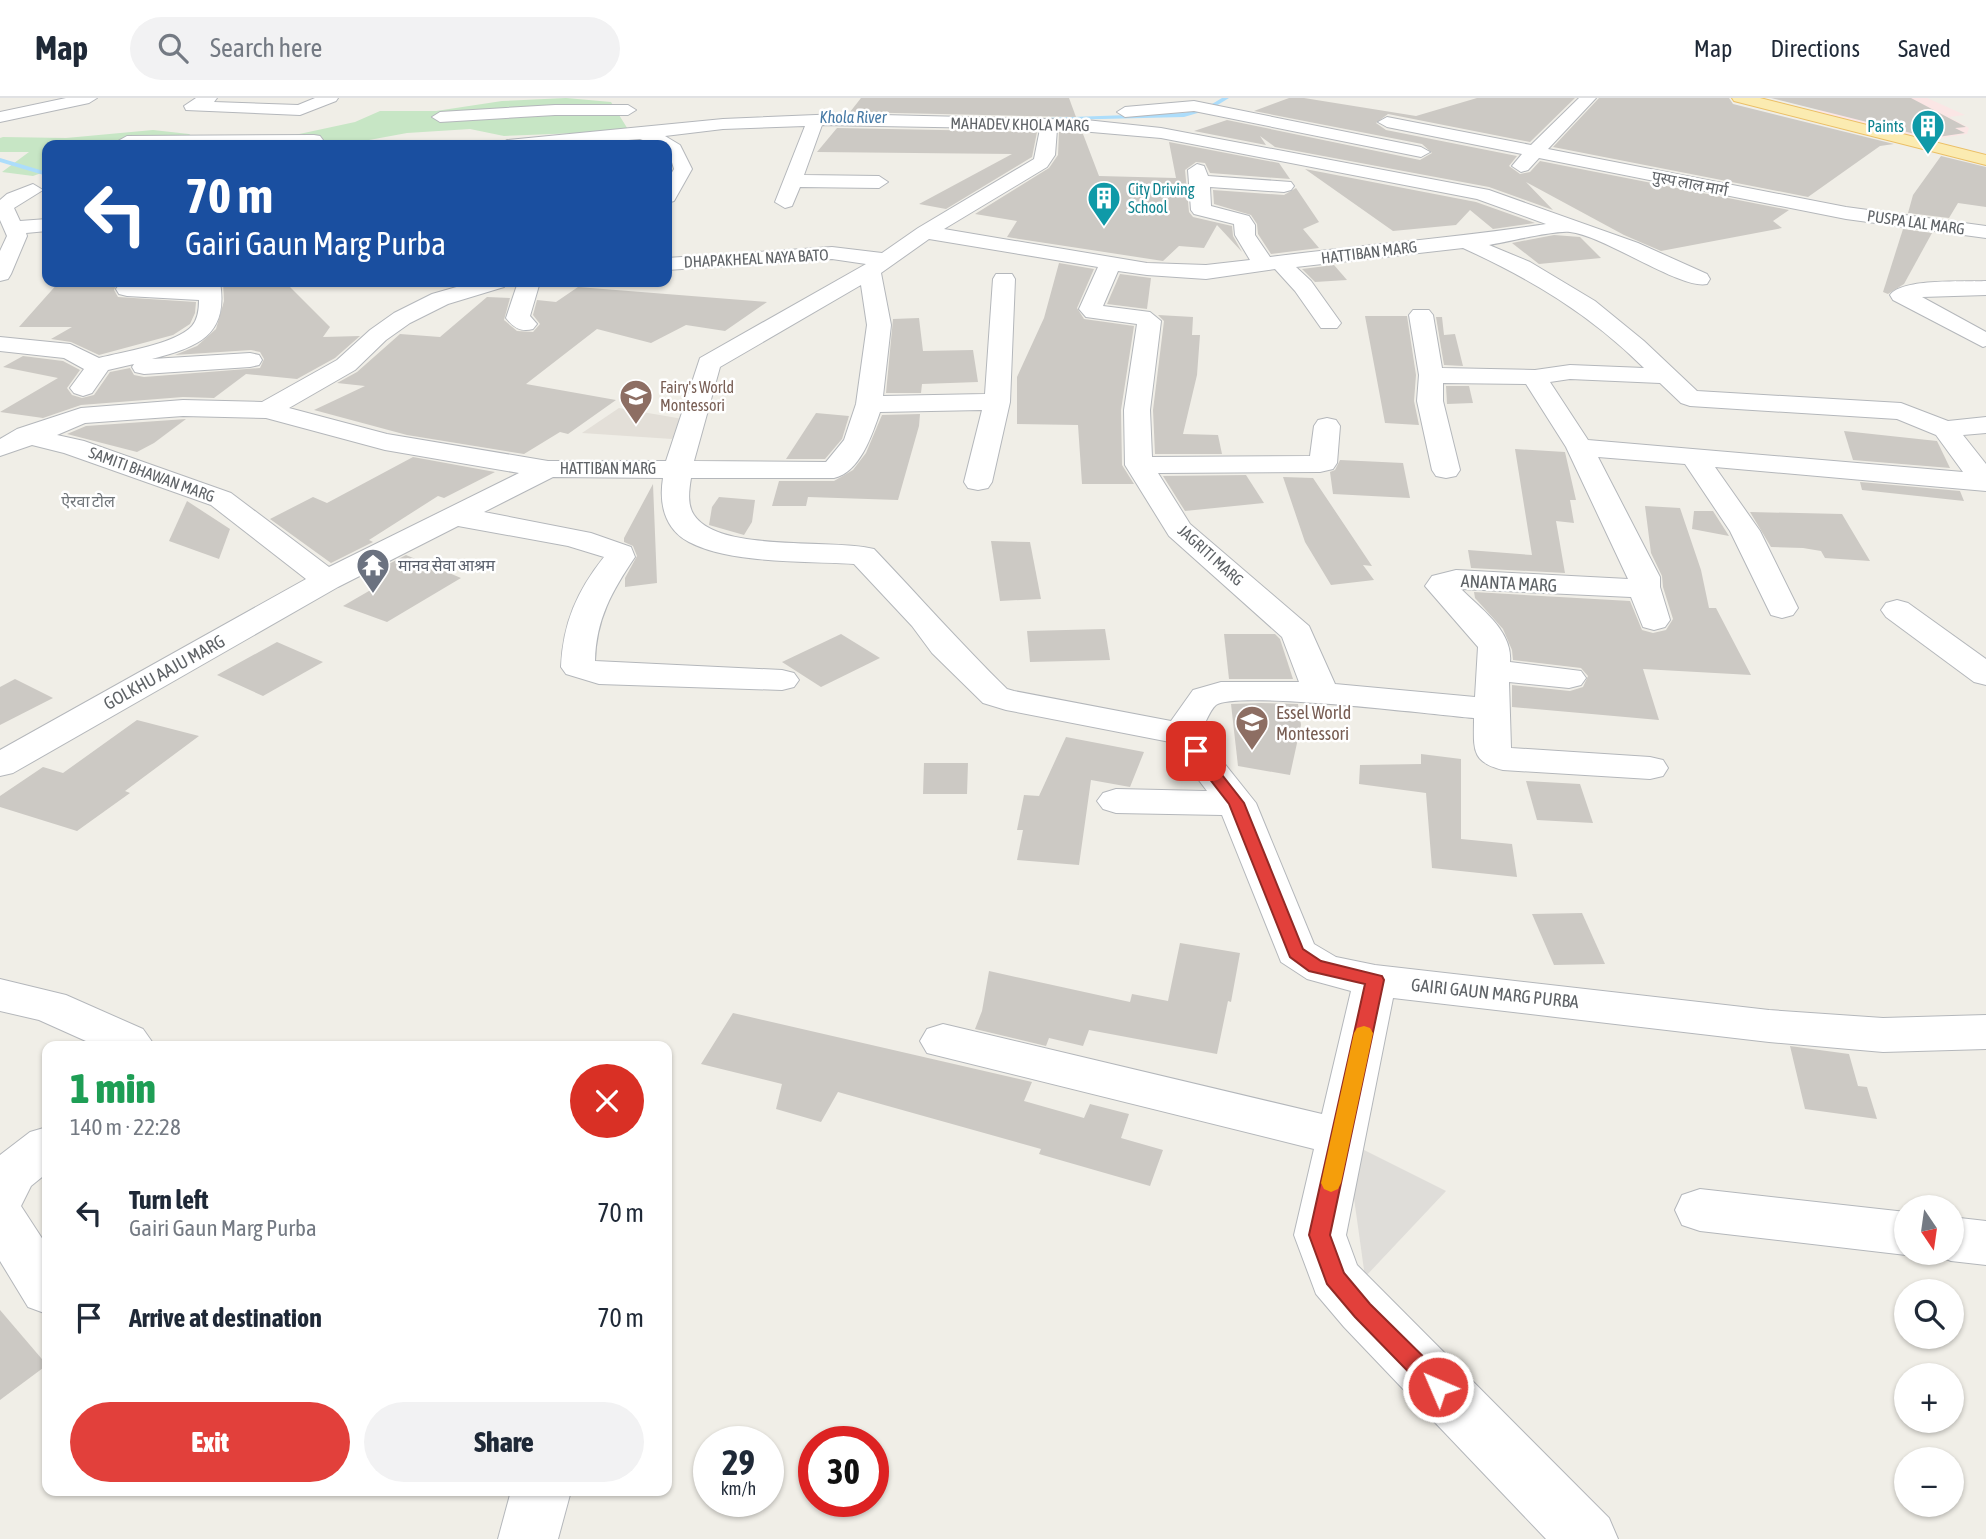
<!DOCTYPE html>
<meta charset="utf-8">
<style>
body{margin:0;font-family:"Asap Condensed","Noto Sans Devanagari",sans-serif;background:#f2f2f3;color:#1f2937;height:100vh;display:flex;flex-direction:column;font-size:26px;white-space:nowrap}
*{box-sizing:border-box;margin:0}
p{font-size:23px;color:#747a83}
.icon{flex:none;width:38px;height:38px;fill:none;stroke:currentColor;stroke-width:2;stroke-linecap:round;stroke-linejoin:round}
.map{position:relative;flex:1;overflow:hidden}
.sheet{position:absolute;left:42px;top:943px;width:630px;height:455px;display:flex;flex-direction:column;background:#fff;border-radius:14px;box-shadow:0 2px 5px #0004}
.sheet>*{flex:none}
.guide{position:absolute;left:42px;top:42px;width:630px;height:147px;border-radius:14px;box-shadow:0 2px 5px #0004;background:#1a4fa0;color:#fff;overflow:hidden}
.needle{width:46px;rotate:167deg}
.controls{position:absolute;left:1894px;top:1097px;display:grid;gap:14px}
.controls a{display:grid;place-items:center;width:70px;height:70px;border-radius:50%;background:#fff;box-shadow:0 2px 5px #0004;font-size:35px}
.speed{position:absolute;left:693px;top:1328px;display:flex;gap:14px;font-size:35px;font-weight:700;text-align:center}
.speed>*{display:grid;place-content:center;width:91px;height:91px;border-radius:50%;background:#fff;box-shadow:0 2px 5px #0004;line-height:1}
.speed small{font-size:18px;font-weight:400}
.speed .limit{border:10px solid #d22;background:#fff;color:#111}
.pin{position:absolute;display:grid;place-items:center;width:60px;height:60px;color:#fff;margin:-30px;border-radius:14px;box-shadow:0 4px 10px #0006}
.me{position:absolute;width:77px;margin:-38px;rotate:315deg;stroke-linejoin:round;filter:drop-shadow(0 0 5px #0008)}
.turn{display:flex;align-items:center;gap:24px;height:147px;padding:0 28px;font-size:32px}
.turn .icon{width:91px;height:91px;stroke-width:2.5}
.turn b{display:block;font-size:49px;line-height:60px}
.round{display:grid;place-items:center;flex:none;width:74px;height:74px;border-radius:37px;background:#f2f2f3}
.head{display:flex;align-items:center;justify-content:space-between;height:119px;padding:0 28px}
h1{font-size:42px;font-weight:800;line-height:52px;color:#1e9e55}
.primary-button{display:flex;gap:14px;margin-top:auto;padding:14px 28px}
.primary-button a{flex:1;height:80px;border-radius:42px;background:#e2403b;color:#fff;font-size:28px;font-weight:800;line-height:80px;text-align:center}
.primary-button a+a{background:#f2f2f3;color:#1f2937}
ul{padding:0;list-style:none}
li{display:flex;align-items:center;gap:21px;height:105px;padding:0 28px}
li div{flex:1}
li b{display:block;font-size:26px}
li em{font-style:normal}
header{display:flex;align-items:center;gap:42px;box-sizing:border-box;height:98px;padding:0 35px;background:#fff;border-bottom:2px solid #e0e1e3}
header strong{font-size:33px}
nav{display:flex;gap:38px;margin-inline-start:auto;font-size:24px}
.search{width:490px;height:63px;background:#f2f2f3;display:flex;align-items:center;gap:18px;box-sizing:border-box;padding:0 24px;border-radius:38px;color:#747a83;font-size:26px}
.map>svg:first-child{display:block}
</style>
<header>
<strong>Map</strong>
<div class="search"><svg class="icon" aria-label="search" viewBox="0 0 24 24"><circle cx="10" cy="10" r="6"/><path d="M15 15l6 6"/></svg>Search here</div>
<nav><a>Map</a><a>Directions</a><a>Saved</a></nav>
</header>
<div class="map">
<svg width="1986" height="1441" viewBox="0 0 1986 1441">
<rect width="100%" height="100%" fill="#f0eee7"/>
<polygon fill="#dfddd9" points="1346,1043 1446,1093 1365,1179"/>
<polygon fill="#e3dfd8" points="619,310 683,321 672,341 582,335"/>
<polygon fill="#fbe6e5" points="1831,0 1927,0 1965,17 1949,19 1969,30 1967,36 1921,43 1807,15 1830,9"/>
<polygon fill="#c7e6c5" points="566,0 611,4 629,33 504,38 470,31 407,35 342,47 47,47 47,73 33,78 2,74 29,54 0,54 0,40 3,39 66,40 153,32 189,36 199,43 248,47 355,24 380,13 436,13 502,3"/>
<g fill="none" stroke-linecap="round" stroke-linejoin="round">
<g fill="#acddfb" fill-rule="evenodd">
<polygon points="1222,0 1229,0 1211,11 1184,19 1020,23 1017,21 1184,15 1207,9"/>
<polygon points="517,41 519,44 474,47 477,45"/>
<polygon points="0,60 47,74 47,78 0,64"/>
</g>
</g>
<g fill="#ccc9c4">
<polygon points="861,0 1069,0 1076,19 850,14"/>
<polygon points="1289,0 1304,0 1416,18 1477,0 1575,0 1530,44 1388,16 1376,25 1386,32 1517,58 1509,68 1520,76 1530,74 1540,63 1789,112 1773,123 1782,130 1661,153 1624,137 1526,84 1553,112 1489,89 1275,49 1260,38 1266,47 1194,33 1227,22 1420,62 1432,55 1422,46 1254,13"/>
<polygon points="1599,0 1729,0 1733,6 1894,46 1880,48 1808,99 1553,49"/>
<polygon points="1771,0 1911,0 1966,29 1955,30 1965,35 1931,40"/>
<polygon points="837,30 1037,34 1032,59 946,111 919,106 1012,56 817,54"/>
<polygon points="1059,34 1083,36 1099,78 1176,80 1169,44 1279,65 1290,81 1210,75 1205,65 1196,64 1185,72 1189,114 1193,119 1232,128 1233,138 1242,154 1217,127 1204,150 1179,148 1163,163 1007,139 1017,123 975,116 1049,70 1058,57"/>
<polygon points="1941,58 1986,69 1986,109 1958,105 1949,120 1908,115 1913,97"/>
<polygon points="1305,71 1476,104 1535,125 1493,131 1470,112 1456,127 1393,133"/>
<polygon points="1296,90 1319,124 1303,131 1319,150 1271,156 1258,136 1257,126 1251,117 1214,106 1213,92 1284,97"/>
<polygon points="1903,131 1932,135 1904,186 1888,196 1883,194"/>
<polygon points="1554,137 1580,139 1601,160 1539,166 1512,145"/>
<polygon points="1059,165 1094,171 1077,210 1084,221 1134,228 1121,312 1122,367 1134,386 1082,386 1078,327 1017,326 1017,279 1044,220"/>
<polygon points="1334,167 1347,182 1315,184 1302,171"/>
<polygon points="1120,176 1151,180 1147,211 1107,206"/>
<polygon points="59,184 118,184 114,192 118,199 196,204 195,215 190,226 173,237 99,257 71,244 51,241 72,229 19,229"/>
<polygon points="223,184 285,184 330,229 323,239 360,238 335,260 297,281 246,276 214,300 183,299 81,307 43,320 0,314 58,280 3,269 23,258 63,263 80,272 67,290 72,297 82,300 94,297 110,274 130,270 134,277 144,279 260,270 264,261 260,254 251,252 175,257 197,248 216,231 224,203"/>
<polygon points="578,189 767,204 725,233 686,227 651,245 597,231 526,286 616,302 568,336 560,334 524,356 407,337 314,312 365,288 337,285 357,274 400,236 440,239 487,199 510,200 504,222 517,233 533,234 540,226 533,217 537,202 556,204"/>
<polygon points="1158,217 1193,219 1192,237 1200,237 1197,277 1183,336 1218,337 1222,356 1155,356 1153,312 1164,223"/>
<polygon points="1365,218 1407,218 1416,277 1414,303 1419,327 1385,325"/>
<polygon points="1436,219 1442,219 1444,237 1455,236 1463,268 1444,267"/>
<polygon points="919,220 923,253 973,252 978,284 922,286 921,295 886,295 893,221"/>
<polygon points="1446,288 1469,288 1473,305 1447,306"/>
<polygon points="816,315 849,318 842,341 825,361 786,361"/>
<polygon points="920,316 919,328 898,402 808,399 806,408 772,408 779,383 834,383 853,372 866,355 882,317"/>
<polygon points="186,321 154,345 137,354 67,336 86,328"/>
<polygon points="1844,333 1937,343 1950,370 1853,362"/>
<polygon points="1515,351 1565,354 1576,402 1570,402 1574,425 1556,423 1565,475 1471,470 1468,452 1532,457"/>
<polygon points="413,359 495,374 444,400 438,398 369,442 373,444 331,465 270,421 313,399 327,405"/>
<polygon points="1340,362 1403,365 1410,400 1333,396 1330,374 1335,372"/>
<polygon points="1246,377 1264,405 1185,413 1163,378"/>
<polygon points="1283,379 1313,380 1372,468 1363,467 1374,482 1331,487 1305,444"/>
<polygon points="1860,384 1960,393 1964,403 1862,392"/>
<polygon points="653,386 657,485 625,489 625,480 637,458 633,448 624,444 624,440"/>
<polygon points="719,399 755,402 752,424 744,437 709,427 712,409"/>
<polygon points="187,403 230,431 219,461 169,443"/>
<polygon points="1645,408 1680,410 1701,472 1709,510 1716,510 1751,577 1643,571 1659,622 1512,609 1512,587 1570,593 1583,589 1588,578 1581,570 1513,562 1512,552 1503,531 1475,500 1474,494 1630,503 1642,532 1653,535 1666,532 1673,521 1663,489 1662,478 1651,455"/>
<polygon points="1694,413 1713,413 1729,438 1692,431"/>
<polygon points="1750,414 1842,416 1870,463 1825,460 1821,453 1803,450 1771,449"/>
<polygon points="991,443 1030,444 1041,501 1000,503"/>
<polygon points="406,457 461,480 387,524 343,508 381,486 364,479"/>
<polygon points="1105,531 1110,562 1030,564 1027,533"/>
<polygon points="841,536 880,560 821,589 782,564"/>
<polygon points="1224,536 1275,536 1280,541 1293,581 1229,581"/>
<polygon points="277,544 323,564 263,598 217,577"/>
<polygon points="15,581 53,600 0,627 0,589"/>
<polygon points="1260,605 1298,606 1301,627 1290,677 1238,668 1231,606"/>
<polygon points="137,622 199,638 125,693 130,695 77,733 0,709 0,698 43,669 63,675"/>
<polygon points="1066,639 1144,654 1130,689 1091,682 1079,767 1017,762 1023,732 1017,732 1024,697 1039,698"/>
<polygon points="1421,656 1461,661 1461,741 1512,746 1517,779 1432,770 1426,695 1359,686 1360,667 1421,666"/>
<polygon points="924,665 968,665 967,696 923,696"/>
<polygon points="1526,683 1580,686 1593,725 1537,722"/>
<polygon points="1582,815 1605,866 1554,867 1532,816"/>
<polygon points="1180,845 1240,855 1231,904 1228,903 1217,956 1089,932 1083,948 1049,940 1046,948 975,931 982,913 989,873 1130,904 1132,896 1168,903"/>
<polygon points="733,915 1032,984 1024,1003 1084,1020 1090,1006 1129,1016 1121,1040 1163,1052 1150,1088 1039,1056 1041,1051 838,994 821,1024 776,1011 782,986 701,966"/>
<polygon points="1790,948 1849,956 1858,988 1867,989 1877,1021 1805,1011"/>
<polygon points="0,1212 47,1267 0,1302"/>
</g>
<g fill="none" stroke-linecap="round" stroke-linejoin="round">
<defs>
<g id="street">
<polygon points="66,0 97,0 89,5 0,24 0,14"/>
<polygon points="196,0 217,0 214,4 298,7 315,0 338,0 336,3 300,17 186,12 184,8"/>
<polygon points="1579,0 1596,0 1548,51 1846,109 1986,128 1986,140 1846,121 1539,60 1528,72 1521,74 1512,68 1522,56 1387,29 1378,24 1387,19 1531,47"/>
<polygon points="1194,3 1421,49 1430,54 1421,59 1194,13 1125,19 1117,14 1125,9"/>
<polygon points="555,7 628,7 636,12 628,17 555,17 440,24 432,19 440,14"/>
<path d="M840,16L1086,22L1161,30L1489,92L1638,145L1707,176L1710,181L1707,186C1681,192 1605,138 1570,134C1555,132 1508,144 1489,147L1530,164L1595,203L1644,243L1697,293L1901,305L1948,323L1986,319V335L1963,337L1986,366V393L1715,369L1760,433L1798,510L1793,517L1782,520L1771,517L1730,433L1685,366L1598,359L1660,479V489L1670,522L1665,529L1654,532L1643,529L1631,499L1461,491C1481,511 1513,533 1510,564L1581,573L1586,580L1581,587L1569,590L1509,584L1511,650L1650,659L1663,662L1668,670L1663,678L1650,681L1503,672C1470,664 1474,650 1474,620C1437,617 1238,592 1216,607C1209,613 1205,627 1200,635L1256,705L1314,846L1336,859L1375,867L1769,912L1883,920L1986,917V951L1883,954L1769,944L1393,900L1346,1137L1357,1167L1609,1420L1618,1441H1546L1344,1229L1316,1196L1294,1137L1314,1051L927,955L920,943L927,931L943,926L1322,1016L1351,893L1307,881L1281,864L1222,717L1116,715L1103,711L1097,703L1103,695L1116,691L1207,693L1170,644L1006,612L983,605L932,555L912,528L854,466C808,463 730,466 689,444C664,431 659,405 663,380L553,379L484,414L591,435L631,449L635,459C612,493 596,521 595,563L782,572L794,575L799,582L794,589L782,592L599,586L566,576L561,569C563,525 577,493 604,459L568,448L458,428L338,489L13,675L0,678V652L306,481L211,407L64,355L32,347L0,358V341L17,331L81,310L183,302L262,304L337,262L370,232L394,215L432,196L474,184H507L504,189L448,206L410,225L386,242L355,272L289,310L387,336L548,363H666L700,260L866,166L832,161L667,172V160L832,149L882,155L918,130L1034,61L1040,31L822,27L804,77L879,78L888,84L879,90L800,89L792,108L785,110L775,104L805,28L723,31L665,38L680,47L692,71L674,103L667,105V83L674,71L667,47H656L640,41L569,47H498L507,42L723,21ZM1057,31L1161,40L1477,101L1546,126C1454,140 1362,147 1270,159L1255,137V127L1249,118L1211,108L1210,89L1284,94L1291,92L1294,88L1291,84L1208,78L1204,68L1197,66L1188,72L1191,112L1194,116L1234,126L1235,137L1250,162L1206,167L1147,165L944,131L1047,69L1055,57ZM929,141L1098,169L1079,211L1086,219L1137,226L1124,312L1125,367L1169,438L1282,539L1299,584H1221L1193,592L1171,623L1014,593L1007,591C961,546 918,497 874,451C831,440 719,455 694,417C687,407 689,392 691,380H834C860,374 872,337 880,314L982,312L964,384L968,390L978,392L988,390L992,384L1010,304L1015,181L1012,176H996L993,181L985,296L883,298L891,227L881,175ZM1463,150C1531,181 1591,217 1644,270L1570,267L1535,272L1442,270L1433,217L1429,212H1413L1409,217L1419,277L1417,303L1432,372L1436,378L1446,380L1456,378L1460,372L1443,303V285L1526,286L1566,349L1628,481L1456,472L1432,478L1425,488L1478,549L1475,599L1335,586L1309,528L1190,426L1158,375L1320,374L1333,371L1337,365L1340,328L1336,322L1327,320L1318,322L1314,328L1310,358L1152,359L1150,312L1161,223L1150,214L1103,208L1118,173L1147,177L1206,181L1275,171L1295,193L1321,230H1337L1341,225L1311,183L1296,169ZM861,187L867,227L856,306L844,342L826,364L694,363L720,269ZM1570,281L1660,285L1681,305L1690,308L1897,321L1936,337L1963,374L1588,342L1550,284ZM183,318L266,320L385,352L519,375L329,469L231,395L84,343L57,337L85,325Z"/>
<polygon points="314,37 320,38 323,42 320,46 123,47 118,43 127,38"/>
<polygon points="33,86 43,92 14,110 20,123 47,121 47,133 26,135 27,138 11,176 8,181 0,183 0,153 7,138 0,122 0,102 7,96"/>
<path d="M1986,183V197L1922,199L1986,234V248L1983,249L1893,202L1890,197C1902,180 1965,184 1986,183Z"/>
<path d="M121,184L199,189L198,184H220C229,238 197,249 152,261L250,255L259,257L262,262L259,267L250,269L144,276L135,274L132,269L134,266L108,272L92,295L83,298L74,295L70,290L84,271L64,260L0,253V239L70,246L99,260C122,254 176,246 192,228C198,221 199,211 199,202L127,198L119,196L116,191Z"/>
<path d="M518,184H540L530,218L537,226L533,231C521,234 514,230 506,220Z"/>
<polygon points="1897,502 1908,505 1986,561 1986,587 1974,584 1886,519 1881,512 1886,505"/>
<polygon points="0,881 66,897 143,931 155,948 97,948 39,922 0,913"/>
<polygon points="47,1029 47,1075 31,1088 21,1108 47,1148 47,1216 28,1209 0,1163 0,1057 30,1034"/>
<polygon points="1700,1091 1906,1114 1906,1155 1913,1155 1906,1157 1700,1133 1682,1127 1675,1112 1682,1097"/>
<polygon points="1951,1119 1986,1123 1986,1167 1951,1163 1933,1156 1951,1155"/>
<polygon points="511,1393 571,1393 558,1441 498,1441"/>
</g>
<polygon id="primary" points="1732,0 1760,0 1986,57 1986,67 1734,3"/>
</defs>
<use href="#street" stroke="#b4b7bb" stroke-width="2"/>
<use href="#primary" stroke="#ebbf65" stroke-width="2"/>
<use href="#street" fill="#fff" fill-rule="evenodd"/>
<use href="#primary" fill="#fbebb1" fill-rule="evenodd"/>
</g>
<polygon fill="#e2403b" stroke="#932a26" stroke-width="2" points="1196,648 1201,650 1244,705 1303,851 1321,863 1382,878 1384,882 1330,1137 1344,1175 1370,1206 1446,1281 1449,1289 1446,1296 1438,1299 1430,1296 1355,1219 1327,1186 1309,1137 1365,886 1309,873 1290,859 1229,706 1188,653"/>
<polygon fill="#f59e0b" points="1364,928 1370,930 1373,935 1341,1085 1338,1091 1331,1094 1324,1091 1321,1085 1354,935 1357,930"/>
<defs>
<symbol id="building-pin" viewBox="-11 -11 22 30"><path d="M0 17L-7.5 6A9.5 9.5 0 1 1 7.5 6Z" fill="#0f9aa8" stroke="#fff"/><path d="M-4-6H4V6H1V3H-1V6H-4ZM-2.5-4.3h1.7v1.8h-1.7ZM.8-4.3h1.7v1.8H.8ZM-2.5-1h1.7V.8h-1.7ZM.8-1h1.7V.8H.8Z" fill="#fff"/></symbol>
<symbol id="school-pin" viewBox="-11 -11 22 30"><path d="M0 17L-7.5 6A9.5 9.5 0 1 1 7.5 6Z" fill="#8d6e63" stroke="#fff"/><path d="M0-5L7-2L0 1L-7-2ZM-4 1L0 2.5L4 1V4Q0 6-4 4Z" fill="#fff"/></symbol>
<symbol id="temple-pin" viewBox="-11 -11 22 30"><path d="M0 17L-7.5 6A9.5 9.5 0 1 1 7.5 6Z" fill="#6b7280" stroke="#fff"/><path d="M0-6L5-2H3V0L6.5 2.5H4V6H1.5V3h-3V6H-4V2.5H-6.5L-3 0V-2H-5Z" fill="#fff"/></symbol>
</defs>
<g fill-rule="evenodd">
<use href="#building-pin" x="1909" y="9" width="38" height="52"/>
<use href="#building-pin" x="1085" y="81" width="38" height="52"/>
<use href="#school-pin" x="617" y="279" width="38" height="52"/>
<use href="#temple-pin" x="354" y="448" width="38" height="52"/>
<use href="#school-pin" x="1233" y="605" width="38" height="52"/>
</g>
<g text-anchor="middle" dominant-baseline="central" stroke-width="5" stroke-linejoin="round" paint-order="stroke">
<g font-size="16" font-style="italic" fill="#4579a5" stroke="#fff">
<text x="853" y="19">Khola River</text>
</g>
<g font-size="16" fill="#5f6367" stroke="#fff">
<text transform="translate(1020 26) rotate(1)">MAHADEV KHOLA MARG</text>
<text transform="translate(1690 85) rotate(11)">पुस्प लाल मार्ग</text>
<text transform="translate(1916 124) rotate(8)">PUSPA LAL MARG</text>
<text transform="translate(1369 154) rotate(-7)">HATTIBAN MARG</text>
<text transform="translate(756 160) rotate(-3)">DHAPAKHEAL NAYA BATO</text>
<text x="608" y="370">HATTIBAN MARG</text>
<text transform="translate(152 376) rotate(20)">SAMITI BHAWAN MARG</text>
<text transform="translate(1211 457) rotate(42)">JAGRITI MARG</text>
</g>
<g font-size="16" fill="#0d838f" stroke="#fff" text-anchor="end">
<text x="1904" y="28">Paints</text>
<text x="1128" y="91" text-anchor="start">City Driving<tspan x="1128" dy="18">School</tspan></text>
</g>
<g font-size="16" fill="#785e54" stroke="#fff" text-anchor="start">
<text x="660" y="289">Fairy's World<tspan x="660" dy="18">Montessori</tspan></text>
</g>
<g font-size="16" fill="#707579" stroke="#fff">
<text x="88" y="403">ऐरवा टोल</text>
</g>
<g font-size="16" fill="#5b616d" stroke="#fff" text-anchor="start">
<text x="398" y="467">मानव सेवा आश्रम</text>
</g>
<g font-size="18" fill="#5f6367" stroke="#fff">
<text transform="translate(1509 485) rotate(3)">ANANTA MARG</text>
<text transform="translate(164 574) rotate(-29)">GOLKHU AAJU MARG</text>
<text transform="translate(1495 895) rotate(6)">GAIRI GAUN MARG PURBA</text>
</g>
<g font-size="18" fill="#785e54" stroke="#fff" text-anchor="start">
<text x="1276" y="614">Essel World<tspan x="1276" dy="21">Montessori</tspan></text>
</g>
</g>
</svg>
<div class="controls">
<a><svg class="needle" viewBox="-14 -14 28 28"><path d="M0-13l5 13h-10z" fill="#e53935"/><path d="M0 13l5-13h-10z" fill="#747a83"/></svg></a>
<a><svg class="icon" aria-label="search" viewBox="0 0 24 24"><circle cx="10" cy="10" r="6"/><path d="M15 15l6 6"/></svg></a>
<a>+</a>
<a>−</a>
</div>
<div class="speed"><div>29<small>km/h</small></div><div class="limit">30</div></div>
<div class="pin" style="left:1196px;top:653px;background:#d93025"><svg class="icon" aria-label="arrive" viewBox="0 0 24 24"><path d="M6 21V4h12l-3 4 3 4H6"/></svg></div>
<svg class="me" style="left:1438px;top:1289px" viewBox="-20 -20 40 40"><circle r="17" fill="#e2403b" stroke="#fff" stroke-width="3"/><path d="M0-11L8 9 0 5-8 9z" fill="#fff"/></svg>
<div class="guide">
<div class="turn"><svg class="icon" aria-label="left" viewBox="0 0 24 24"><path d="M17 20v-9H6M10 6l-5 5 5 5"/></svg><div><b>70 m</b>Gairi Gaun Marg Purba</div></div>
</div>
<section class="sheet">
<div class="head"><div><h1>1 min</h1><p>140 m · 22:28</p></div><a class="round" style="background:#d93025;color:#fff"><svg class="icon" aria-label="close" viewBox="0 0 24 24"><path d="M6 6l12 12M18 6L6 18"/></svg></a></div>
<ul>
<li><svg class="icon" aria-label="left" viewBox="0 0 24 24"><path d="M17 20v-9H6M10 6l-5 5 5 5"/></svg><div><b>Turn left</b><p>Gairi Gaun Marg Purba</p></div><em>70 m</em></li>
<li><svg class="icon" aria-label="arrive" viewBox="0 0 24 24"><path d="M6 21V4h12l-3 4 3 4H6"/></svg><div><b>Arrive at destination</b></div><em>70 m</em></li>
</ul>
<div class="primary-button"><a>Exit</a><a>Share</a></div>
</section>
</div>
